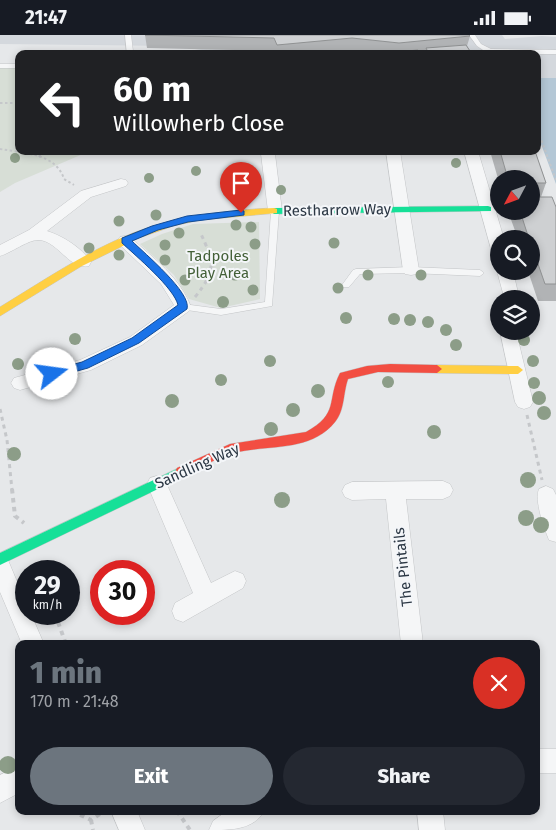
<!DOCTYPE html>
<meta charset="utf-8">
<style>
body{margin:0;font-family:"Fira Sans",sans-serif;background:#242831;color:#f1f3f6;height:100vh;display:flex;flex-direction:column;font-size:19px;white-space:nowrap}
*{box-sizing:border-box;margin:0}
p{font-size:16px;color:#9ea1a6}
.icon{flex:none;width:28px;height:28px;fill:none;stroke:currentColor;stroke-width:2;stroke-linecap:round;stroke-linejoin:round}
.map{position:relative;flex:1;overflow:hidden}
.side{position:absolute;left:15px;top:605px;width:525px;height:175px;display:flex;flex-direction:column;background:#171b24;border-radius:10px;box-shadow:0 2px 8px #0003}
.side>*{flex:none}
.hud{position:absolute;left:15px;top:15px;width:526px;height:105px;border-radius:10px;box-shadow:0 2px 8px #0003;background:#202124;color:#fff;overflow:hidden}
.needle{width:32px;rotate:229deg}
.tools{position:absolute;left:490px;top:135px;display:grid;gap:10px}
.tools a{display:grid;place-items:center;width:50px;height:50px;border-radius:50%;background:#171b24;box-shadow:0 2px 8px #0003;font-size:25px}
.speed{position:absolute;left:15px;top:525px;display:flex;gap:10px;font-size:25px;font-weight:700;text-align:center}
.speed>*{display:grid;place-content:center;width:65px;height:65px;border-radius:50%;background:#171b24;box-shadow:0 2px 8px #0003;line-height:1}
.speed small{font-size:12px;font-weight:400}
.speed .limit{border:8px solid #d22;background:#fff;color:#111}
.pin{position:absolute;display:grid;place-items:center;width:42px;height:42px;color:#fff;margin:-51px -21px;border-radius:50% 50% 50% 0;rotate:-45deg;box-shadow:0 0 5px #0007}
.pin .icon{rotate:45deg}
.me{position:absolute;width:55px;margin:-28px;rotate:75deg;stroke-linejoin:round;filter:drop-shadow(0 0 4px #0008)}
.turn{display:flex;align-items:center;gap:18px;height:105px;padding:0 15px;font-size:22px}
.turn .icon{width:65px;height:65px;stroke-width:2.5}
.turn b{display:block;font-size:35px;line-height:42px}
.round{display:grid;place-items:center;flex:none;width:52px;height:52px;border-radius:26px;background:#242831}
.head{display:flex;align-items:center;justify-content:space-between;height:85px;padding:0 15px}
h1{font-size:30px;font-weight:800;line-height:38px;color:#6c757e}
.primary-button{display:flex;gap:10px;margin-top:auto;padding:10px 15px}
.primary-button a{flex:1;height:58px;border-radius:30px;background:#6c757e;color:#fff;font-size:20px;font-weight:800;line-height:58px;text-align:center}
.primary-button a+a{background:#242831;color:#f1f3f6}
.status{display:flex;justify-content:space-between;align-items:center;height:35px;padding:0 25px;background:#171b24;direction:ltr}
.status svg{height:14px;fill:currentColor}
.map>svg:first-child{display:block}
</style>
<div class="status"><b>21:47</b><svg viewBox="0 0 49 12"><path d="M0 12V9h3v3zM5 12V6h3v6zM10 12V3h3v9zM15 12V0h3v12zM26 1h20v11H26zM47 4h2v5h-2z"/></svg></div>
<div class="map">
<svg width="556" height="795" viewBox="0 0 556 795">
<rect width="100%" height="100%" fill="#e6e8ea"/>
<polygon fill="#d4d8dd" points="0,0 502,0 505,4 542,1 556,2 556,43 538,43 538,19 226,19 176,11 0,9"/>
<g fill="#d7ded6">
<polygon points="0,32 19,32 19,116 90,116 15,148 0,157"/>
<polygon points="259,187 260,264 221,273 189,264 174,240 140,209 162,199 193,189"/>
</g>
<polygon fill="#b4c7d5" points="538,43 556,43 556,149 538,101"/>
<g fill="none" stroke-linecap="round" stroke-linejoin="round">
<defs>
<g id="lane">
<polygon points="125,0 131,0 133,16 147,19 127,19"/>
<polygon points="469,0 475,0 481,9 491,14 556,15 556,19 458,19 483,15 477,11"/>
<rect x="0" y="29" width="19" height="4"/>
<polygon points="275,173 279,176 272,271 221,280 180,274 179,272 183,269 221,274 265,267 271,176"/>
<polygon points="411,232 480,235 484,238 480,241 411,238 360,239 349,252 343,252 342,250 353,235 356,234"/>
</g>
<g id="street">
<polygon points="263,116 273,116 275,119 282,176 280,179 270,179 268,176 261,119"/>
<polygon points="386,116 400,116 419,235 417,239 411,240 405,239 403,235"/>
<polygon points="464,116 478,116 504,204 499,204 499,219 494,218 491,214"/>
<path d="M121,144L126,145L128,148L126,151L91,162L47,196C63,201 82,213 91,227L89,231C70,236 58,206 39,205C29,204 11,218 0,221V210L29,195L81,156Z"/>
<path d="M125,201L130,202C153,223 180,242 191,272L189,276L142,310L91,335L20,355L14,353L11,348L14,343L80,325L130,302L174,270L161,249L120,210L117,206L120,202Z"/>
<polygon points="499,233 499,236 513,236 518,258 516,262 510,264 504,262 497,236"/>
<polygon points="500,296 516,296 533,367 530,372 524,374 518,372 515,367"/>
<polygon points="157,441 164,443 211,548 235,536 243,539 246,546 243,553 183,587 175,584 172,576 175,568 193,558 147,449 150,443"/>
<polygon points="443,446 450,449 453,455 450,461 443,464 406,464 423,609 401,609 386,464 352,465 345,462 342,456 345,450 352,447"/>
<path d="M546,451L553,454L556,460V507L549,505C544,493 534,465 539,454Z"/>
<polygon points="0,522 8,525 26,568 26,579 31,579 44,609 22,609 0,557"/>
<rect x="536" y="714" width="20" height="24"/>
<polygon points="19,731 19,758 0,768 0,740"/>
<polygon points="111,776 137,776 145,795 119,795"/>
<path d="M227,776H264C254,795 230,795 209,795L213,786Z"/>
<polygon points="417,776 443,776 445,795 419,795"/>
</g>
<g id="fast">
<polygon points="488,171 491,172 491,176 274,179 270,176 274,173"/>
<polygon points="181,432 185,433 187,437 185,441 0,530 0,518"/>
</g>
<g id="slow">
<path d="M274,173L277,174V178L200,185L173,191L139,203L80,232L0,281V272C43,246 85,217 133,198C178,181 226,175 274,173Z"/>
<polygon points="437,330 518,331 523,335 518,339 437,338 432,334"/>
</g>
<path id="jam" d="M390,329L437,330L442,334L437,338L378,337L348,344C343,358 345,375 335,387C310,418 267,409 234,418C217,422 201,433 185,441L181,442L177,441L175,437L177,433L230,409L306,397C340,378 326,366 340,338L367,331Z"/>
</defs>
<use href="#lane" stroke="#c4c6c8" stroke-width="1"/>
<use href="#street" stroke="#c4c6c8" stroke-width="1"/>
<use href="#fast" stroke="#c4c6c8" stroke-width="1"/>
<use href="#slow" stroke="#c4c6c8" stroke-width="1"/>
<use href="#jam" stroke="#c4c6c8" stroke-width="1"/>
<g stroke="#c5c7ca" stroke-width="2" stroke-dasharray="2.5 2.5" stroke-linecap="butt">
<polyline points="0,68 19,68"/>
<polyline points="538,96 556,145"/>
<path d="M0,114C23,118 56,118 64,144L74,150"/>
<polyline points="39,122 43,116"/>
</g>
<g stroke="#c5c7ca" stroke-width="3" stroke-dasharray="4 4" stroke-linecap="butt">
<path d="M195,262C217,235 214,227 200,197"/>
<polyline points="0,374 7,405 12,455"/>
<polyline points="527,380 542,445"/>
</g>
<g stroke="#c5c7ca" stroke-width="4" stroke-dasharray="4.5 4.5" stroke-linecap="butt">
<polyline points="12,454 15,481 24,488"/>
<polyline points="44,526 44,536"/>
<polyline points="55,579 66,609"/>
<polyline points="72,776 91,785 103,777"/>
<polyline points="177,776 190,795"/>
<polyline points="91,785 93,795"/>
</g>
<use href="#lane" fill="#f5f6f7" fill-rule="evenodd"/>
<use href="#street" fill="#f5f6f7" fill-rule="evenodd"/>
<use href="#fast" fill="#16e098" fill-rule="evenodd"/>
<use href="#slow" fill="#ffcf43" fill-rule="evenodd"/>
<use href="#jam" fill="#f24e42" fill-rule="evenodd"/>
</g>
<g fill="#8c9d88">
<circle cx="15" cy="123" r="5"/>
<circle cx="456" cy="128" r="5"/>
<circle cx="196" cy="136" r="5"/>
<circle cx="149" cy="143" r="5"/>
<circle cx="281" cy="155" r="5"/>
<circle cx="156" cy="180" r="5.5"/>
<circle cx="119" cy="186" r="5.5"/>
<circle cx="236" cy="190" r="5.5"/>
<circle cx="251" cy="192" r="5.5"/>
<circle cx="179" cy="198" r="5.5"/>
<circle cx="334" cy="208" r="5.5"/>
<circle cx="255" cy="209" r="5.5"/>
<circle cx="165" cy="210" r="5.5"/>
<circle cx="89" cy="213" r="5.5"/>
<circle cx="119" cy="220" r="5.5"/>
<circle cx="165" cy="225" r="5.5"/>
<circle cx="235" cy="240" r="5.5"/>
<circle cx="368" cy="240" r="5.5"/>
<circle cx="421" cy="240" r="5.5"/>
<circle cx="185" cy="245" r="5.5"/>
<circle cx="338" cy="253" r="5.5"/>
<circle cx="253" cy="255" r="5.5"/>
<circle cx="223" cy="267" r="6"/>
<circle cx="346" cy="283" r="6"/>
<circle cx="394" cy="284" r="6"/>
<circle cx="410" cy="285" r="6"/>
<circle cx="428" cy="287" r="6"/>
<circle cx="446" cy="295" r="6"/>
<circle cx="75" cy="304" r="6"/>
<circle cx="524" cy="305" r="6"/>
<circle cx="456" cy="310" r="6"/>
<circle cx="270" cy="326" r="6"/>
<circle cx="533" cy="326" r="6"/>
<circle cx="18" cy="329" r="6"/>
<circle cx="221" cy="345" r="6"/>
<circle cx="388" cy="347" r="6"/>
<circle cx="534" cy="348" r="6"/>
<circle cx="318" cy="356" r="7"/>
<circle cx="539" cy="363" r="7"/>
<circle cx="172" cy="366" r="7"/>
<circle cx="293" cy="375" r="7"/>
<circle cx="544" cy="378" r="7"/>
<circle cx="271" cy="394" r="7"/>
<circle cx="434" cy="397" r="7"/>
<circle cx="14" cy="419" r="7"/>
<circle cx="528" cy="445" r="8"/>
<circle cx="282" cy="465" r="8"/>
<circle cx="526" cy="483" r="8"/>
<circle cx="541" cy="490" r="8"/>
<circle cx="8" cy="730" r="9"/>
</g>
<g fill="#b1b3b5">
<polygon points="145,0 470,1 467,11 472,19 378,19 351,16 322,19 275,19 274,16 147,13"/>
<polygon points="490,116 535,116 546,148 541,162 556,172 556,266 538,266 528,236 531,236 531,204 518,204 509,179 510,176 531,176 531,144 499,144 499,147"/>
</g>
<g fill="#ced0d2" stroke="#909293">
<polygon points="145,0 469,0 470,1 399,8 352,3 277,10 274,3"/>
<polygon points="466,10 472,19 429,19 426,13"/>
<polygon points="418,15 420,19 385,19 384,18"/>
<polygon points="500,116 535,116 546,148 531,148 531,144 508,144"/>
<polygon points="531,162 552,162 556,172 556,249 545,249 531,209 531,204 529,204 520,176 531,176"/>
</g>
<path fill="#1a73e8" stroke="#114b97" d="M241,175L244,176V180L188,187L158,195L132,206C144,218 192,258 187,274L139,308L88,333L52,343L49,342L47,339L49,336L82,327L132,303L178,270C174,253 136,221 122,208V203L152,191L187,181Z"/>
<g text-anchor="middle" dominant-baseline="central" stroke-width="4" stroke-linejoin="round" paint-order="stroke">
<g font-size="15" fill="#2b3744" stroke="#f4f6f9">
<text transform="translate(337 175) rotate(-1)">Restharrow Way</text>
<text transform="translate(197 431) rotate(-24)">Sandling Way</text>
<text transform="translate(403 532) rotate(-96)">The Pintails</text>
</g>
<g font-size="15" fill="#436038" stroke="#f4f6f9">
<text x="218" y="221">Tadpoles<tspan x="218" dy="17">Play Area</tspan></text>
</g>
</g>
</svg>
<div class="tools">
<a><svg class="needle" viewBox="-14 -14 28 28"><path d="M0-13l5 13h-10z" fill="#e53935"/><path d="M0 13l5-13h-10z" fill="#9ea1a6"/></svg></a>
<a><svg class="icon" aria-label="search" viewBox="0 0 24 24"><circle cx="10" cy="10" r="6"/><path d="M15 15l6 6"/></svg></a>
<a><svg class="icon" aria-label="layers" viewBox="0 0 24 24"><path d="M12 4l9 5-9 5-9-5zM3 14l9 5 9-5"/></svg></a>
</div>
<div class="speed"><div>29<small>km/h</small></div><div class="limit">30</div></div>
<div class="pin" style="left:241px;top:178px;background:#d93025"><svg class="icon" aria-label="arrive" viewBox="0 0 24 24"><path d="M6 21V4h12l-3 4 3 4H6"/></svg></div>
<svg class="me" style="left:52px;top:339px" viewBox="-20 -20 40 40"><circle r="19" fill="#fff"/><path d="M0-13L10 11 0 6-10 11z" fill="#1a73e8"/></svg>
<div class="hud">
<div class="turn"><svg class="icon" aria-label="left" viewBox="0 0 24 24"><path d="M17 20v-9H6M10 6l-5 5 5 5"/></svg><div><b>60 m</b>Willowherb Close</div></div>
</div>
<section class="side">
<div class="head"><div><h1>1 min</h1><p>170 m · 21:48</p></div><a class="round" style="background:#d93025;color:#fff"><svg class="icon" aria-label="close" viewBox="0 0 24 24"><path d="M6 6l12 12M18 6L6 18"/></svg></a></div>
<div class="primary-button"><a>Exit</a><a>Share</a></div>
</section>
</div>
